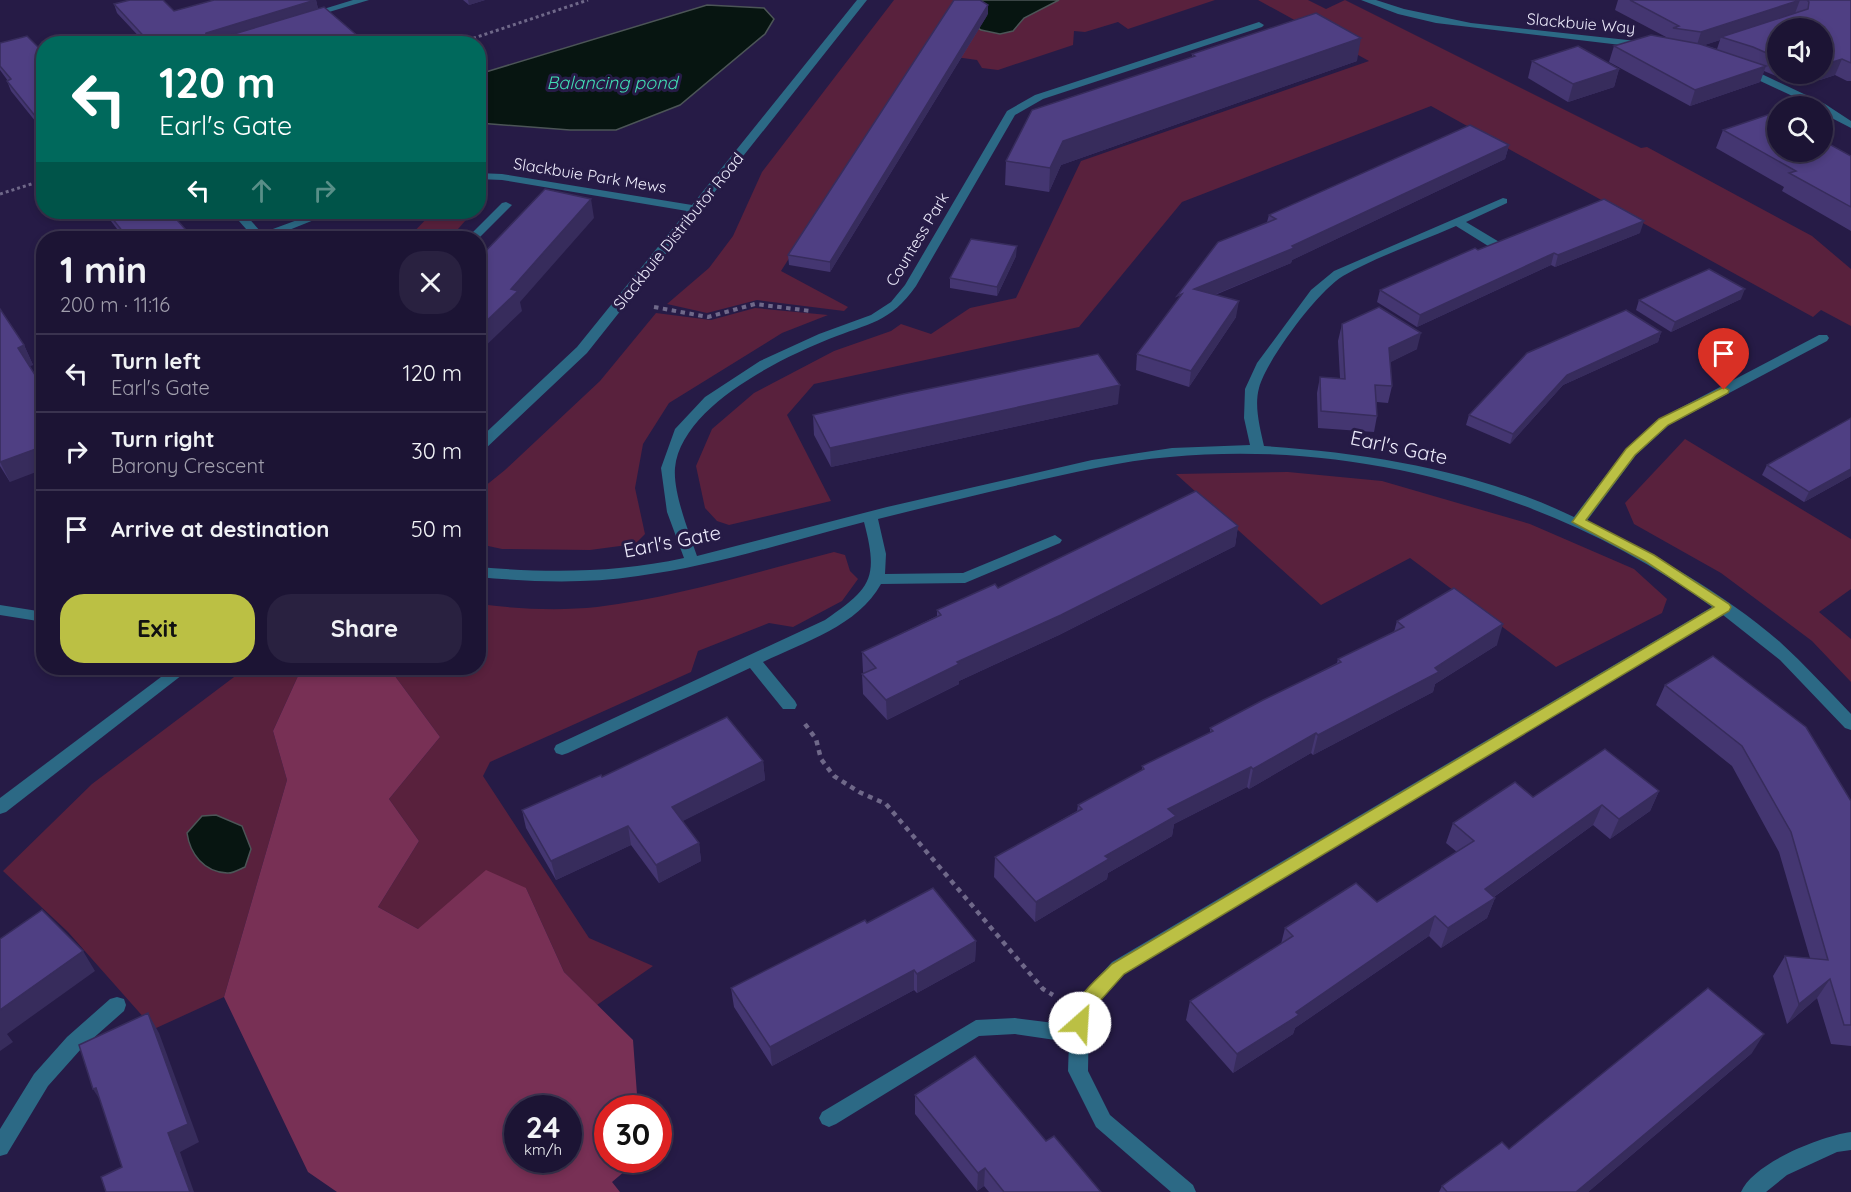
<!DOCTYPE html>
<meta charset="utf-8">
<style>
body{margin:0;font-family:Quicksand,sans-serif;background:#292140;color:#f1f3f6;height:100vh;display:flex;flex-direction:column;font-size:22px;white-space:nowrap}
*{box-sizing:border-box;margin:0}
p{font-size:20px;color:#a09eac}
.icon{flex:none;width:33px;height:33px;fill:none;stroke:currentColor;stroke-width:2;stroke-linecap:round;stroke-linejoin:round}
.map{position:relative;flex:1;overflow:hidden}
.drawer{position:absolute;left:36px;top:231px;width:450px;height:444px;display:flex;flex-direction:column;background:#1c1434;border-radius:24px;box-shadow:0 3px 9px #0003,0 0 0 2px #3a334f}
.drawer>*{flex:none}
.top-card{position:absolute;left:36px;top:36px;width:450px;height:183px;border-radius:24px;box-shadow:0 3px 9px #0003,0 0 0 2px #3a334f;background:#00695c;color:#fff;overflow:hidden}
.tools{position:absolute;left:1767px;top:18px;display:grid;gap:12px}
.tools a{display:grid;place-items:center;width:66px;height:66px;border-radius:50%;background:#1c1434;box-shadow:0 3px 9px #0003,0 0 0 2px #3a334f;font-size:30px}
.speed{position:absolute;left:504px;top:1095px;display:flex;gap:12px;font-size:30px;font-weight:700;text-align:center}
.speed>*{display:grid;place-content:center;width:78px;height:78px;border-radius:50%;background:#1c1434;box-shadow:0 3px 9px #0003,0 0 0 2px #3a334f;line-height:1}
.speed small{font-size:15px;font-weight:400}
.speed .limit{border:9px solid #d22;background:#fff;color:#111}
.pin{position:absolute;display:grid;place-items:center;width:51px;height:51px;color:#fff;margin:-62px -26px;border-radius:50% 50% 50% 0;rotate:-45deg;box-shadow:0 0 6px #0007}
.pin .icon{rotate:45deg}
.me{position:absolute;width:66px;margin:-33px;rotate:26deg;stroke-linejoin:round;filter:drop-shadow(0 0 4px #0008)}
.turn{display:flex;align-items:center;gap:21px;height:126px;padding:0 24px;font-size:27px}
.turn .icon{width:78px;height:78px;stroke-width:2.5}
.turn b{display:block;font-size:42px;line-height:51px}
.lanes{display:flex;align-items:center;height:57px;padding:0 24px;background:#0003;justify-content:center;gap:30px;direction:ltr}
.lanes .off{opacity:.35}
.round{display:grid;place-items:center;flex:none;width:63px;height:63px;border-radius:24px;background:#292140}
.head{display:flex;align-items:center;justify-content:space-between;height:102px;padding:0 24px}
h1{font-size:36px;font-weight:700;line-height:45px}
.cta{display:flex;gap:12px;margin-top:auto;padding:12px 24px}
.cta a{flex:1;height:69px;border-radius:24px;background:#bbc044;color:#111;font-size:24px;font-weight:700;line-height:69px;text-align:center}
.cta a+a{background:#292140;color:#f1f3f6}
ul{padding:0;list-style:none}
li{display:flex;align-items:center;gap:18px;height:78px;padding:0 24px;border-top:2px solid #3a334f}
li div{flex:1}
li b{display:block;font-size:22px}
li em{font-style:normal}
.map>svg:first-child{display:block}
</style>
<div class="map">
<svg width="1851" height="1192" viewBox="0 0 1851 1192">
<rect width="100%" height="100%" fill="#261b46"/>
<g fill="#59213d">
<polygon points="894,0 1215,0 1128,29 1118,22 1085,32 1074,31 1073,45 998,70 982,68 977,60 920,52 781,271 848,307 844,311 757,300 707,313 667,304 709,268 733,236 762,172"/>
<polygon points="1258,0 1308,0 1326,9 1345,0 1641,148 1647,147 1812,236 1851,269 1851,326 1821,310 1813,317 1431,106 1182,202 1079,327 814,384 787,415 831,501 729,525 717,521 705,508 696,466 712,429 754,393 834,351 891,331 901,324 931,334 970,308 1016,298 1081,161 1369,61"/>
<polygon points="433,212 473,212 450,238 408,238"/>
<polygon points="755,308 828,315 782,333 669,403 643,444 635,488 645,534 635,544 590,550 502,549 479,544 479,491 505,470 600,381 656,313 711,320"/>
<polygon points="1685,439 1851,539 1851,589 1819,612 1851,639 1851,682 1812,641 1721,573 1634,524 1625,503"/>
<polygon points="1288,472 1382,481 1530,524 1634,569 1667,599 1662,613 1556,667 1410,558 1321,605 1176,474"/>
<path d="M834,552L845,555L850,571L858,579L842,601L793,627L769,623L698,651L691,672L490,762L483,776L589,938L653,966L597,1005L564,972L526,888L418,929L378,907L419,841L389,799L440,737L389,668H478L479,604C517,609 559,611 597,607C677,597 756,572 834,552Z"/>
<polygon points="246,668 298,668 298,676 273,731 287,780 224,997 154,1029 68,932 3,871 92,784"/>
</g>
<path fill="#783055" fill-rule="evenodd" d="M298,668H389L440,737L389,799L419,841L378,907L418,929L486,870L526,888L564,972L633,1040L638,1108H608V1160H638L612,1182L620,1192H337L308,1172L224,997L287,780L273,731L298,676ZM518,1108H568V1160H518Z"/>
<g fill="#071511" stroke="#4c5557" stroke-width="1.5">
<polygon points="982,0 1059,0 1024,18 1013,31 1000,34 981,30 970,22 970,15"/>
<polygon points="707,5 764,8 774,19 765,34 680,105 616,130 570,130 479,123 479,74"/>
<path d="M216,815L242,826L251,849L245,867C240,869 232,874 227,873C204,872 190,854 187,833L202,816Z"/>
</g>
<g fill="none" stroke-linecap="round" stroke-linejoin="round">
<g stroke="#6f6889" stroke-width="3" stroke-dasharray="3 3" stroke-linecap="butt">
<polyline points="456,44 588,0"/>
<polyline points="0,194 44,180"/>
</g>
<polyline stroke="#6f6889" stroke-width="4" stroke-dasharray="4.5 4.5" stroke-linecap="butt" points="654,307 708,317 755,304 811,311"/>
<polyline stroke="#6f6889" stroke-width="4.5" stroke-dasharray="5 5" stroke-linecap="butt" points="805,724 816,739 821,759 834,776 859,792 886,804 1043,989 1053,995"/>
<g fill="#2c6985" fill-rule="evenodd">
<polygon points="353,0 369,0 309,18 304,15"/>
<polygon points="857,0 867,0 587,353 483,451 478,452 478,440 577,347 687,211 502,180 478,179 478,173 502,174 692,205"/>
<polygon points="1361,0 1376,0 1404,9 1471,23 1646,42 1651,45 1646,48 1436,23 1398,14"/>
<path d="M1259,22L1264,25L1262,27L1043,99L1015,115L916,286C890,323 869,323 829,339C779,359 681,407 675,468C673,493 689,532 697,556L887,507L1092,460L1172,448L1250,445L1244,418L1245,389L1257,363L1311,290L1334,271L1503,198L1507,199V203L1466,222L1501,243V249H1493L1456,226C1420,242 1378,256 1343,276C1318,291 1267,359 1259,388C1254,406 1260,428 1264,446C1370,453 1478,471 1574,517L1626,449L1659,419L1819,335H1827L1829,338L1827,341L1669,425L1636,455L1586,522C1654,554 1722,592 1780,642C1805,665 1828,690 1851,714V730L1845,728L1780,660L1723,615L1124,974L1089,1014L1088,1071L1110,1115L1193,1185L1196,1192H1171L1096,1127L1068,1071L1069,1042L1015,1034L979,1036L836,1124L829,1127L822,1124L819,1118L822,1112L976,1020L1015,1018L1070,1025L1073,1005L1112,962L1712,607C1560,495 1358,439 1170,457C1120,461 1071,473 1023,484C975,495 926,507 878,519L886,554L885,574L963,573L1050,537L1055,535L1062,540L1060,543L965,583L881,584C858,626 804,642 763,662L795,701L797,705L795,709H783L750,668L568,753L562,755L556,753L554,749L556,745L825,620C871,588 879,579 864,522C789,541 715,566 638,576C585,584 532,582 478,577V567C548,573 616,573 684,558L667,512L661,468L675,429L705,397L760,361L819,334L871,315L891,302L905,285L1007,111L1035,95Z"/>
<polygon points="1741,68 1749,68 1825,104 1851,121 1851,128 1822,113 1822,106 1814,106 1741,72"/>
<polygon points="506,202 512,205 478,239 467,238 502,203"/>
<polygon points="231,212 243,212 262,233 319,212 334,212 269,238 254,238"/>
<polygon points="0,605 44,612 44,622 0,615"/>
<polygon points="173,668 191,668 6,812 0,814 0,798"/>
<polygon points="117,997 124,999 126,1005 124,1011 81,1049 48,1086 7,1154 0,1156 0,1129 34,1074 67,1037 110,999"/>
<path d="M1851,1132V1150L1837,1152L1787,1175L1766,1192H1741C1753,1163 1821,1136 1851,1132Z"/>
</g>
</g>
<g fill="#443671" fill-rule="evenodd">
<polygon points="316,0 318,9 367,44 146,44 117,13 114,4 174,11"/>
<polygon points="463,0 485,0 469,5"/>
<path d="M1618,0H1851V81H1847L1835,75L1820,80L1808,74H1822V28H1778V74L1776,76L1764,71L1760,82L1690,106L1609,62L1614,46L1666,37L1615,10ZM1720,40L1717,49L1704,45Z"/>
<polygon points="988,14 830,272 789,265 788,255"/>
<polygon points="0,43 44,53 44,132 11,91 7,81 8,81 0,70"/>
<polygon points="1192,54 1357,61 1061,165 1049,192 1005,185 1006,161 1192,57"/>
<polygon points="1532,61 1619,69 1614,87 1568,102 1528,78"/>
<polygon points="1723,130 1851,156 1851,231 1782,191 1784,187 1716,148"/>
<polygon points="1509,145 1505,159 1292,260 1291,263 1215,295 1236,317 1189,387 1136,370 1137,354 1267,222 1269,215"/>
<polygon points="104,212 170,212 193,238 124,238"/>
<polygon points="1640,233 1555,267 1551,265 1417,327 1377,302 1380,290 1478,250"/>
<polygon points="1016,256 997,296 950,288 950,278"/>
<polygon points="1741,299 1671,332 1636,310 1639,300"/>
<polygon points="0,309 24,345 33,365 29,366 10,482 0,466"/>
<polygon points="1342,324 1417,349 1390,362 1392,386 1388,403 1377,402 1377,416 1374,432 1318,428 1317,393 1320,377 1340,378 1338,341"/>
<polygon points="1661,332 1658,342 1563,385 1510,444 1466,425 1469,415"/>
<polygon points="1118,404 831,467 814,435 813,415"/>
<polygon points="1851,418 1851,476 1804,502 1762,475 1767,465"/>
<polygon points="1238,526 1235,546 1059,635 959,681 959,684 887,720 863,694 862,674 864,674 863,672 862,652 937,616 937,610 998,588"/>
<polygon points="1397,621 1497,645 1435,684 1433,692 1313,755 1311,753 1249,789 1247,787 1174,824 1172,836 1108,873 1107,879 1035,922 994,877 995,857 1077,811 1078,805 1142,770 1142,766 1210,733 1210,728 1337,663 1338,659 1394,632"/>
<polygon points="1665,685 1851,801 1851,1046 1831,1044 1817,998 1787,1024 1773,976 1785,956 1810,958 1779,852 1732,766 1656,705"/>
<polygon points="763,761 765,780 682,821 699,843 701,861 659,883 631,845 556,880 526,828 522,810"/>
<polygon points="1659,791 1650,811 1610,839 1593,825 1494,897 1495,898 1487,918 1441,948 1429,936 1295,1028 1293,1034 1233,1073 1186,1020 1190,1001 1281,944 1285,928 1377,902 1457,852 1446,843 1453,823 1533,797"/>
<polygon points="867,923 976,941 975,961 917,993 914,990 772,1066 734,1007 731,988"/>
<polygon points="1752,1053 1588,1192 1439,1192 1442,1186 1509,1149"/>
<polygon points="915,1095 1046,1141 1101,1192 989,1192 984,1186 977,1191 915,1114"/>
</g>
<g fill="#372c5c">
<polygon points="316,0 318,9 208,44 205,37 206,33"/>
<polygon points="468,0 485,0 469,5"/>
<polygon points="1800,0 1794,16 1721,37 1720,40 1696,48 1701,32"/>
<polygon points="988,5 988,14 830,272 830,262"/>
<polygon points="1361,38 1357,61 1061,165 1049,192 1050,168 1063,141"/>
<polygon points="1842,59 1835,75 1820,80 1826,64"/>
<polygon points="1766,66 1760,82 1690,106 1695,90"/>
<polygon points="1619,69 1614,87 1568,102 1573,84"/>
<polygon points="1509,145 1505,159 1292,260 1291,263 1192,304 1194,289 1292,246"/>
<polygon points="591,199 594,218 520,302 522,311 478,353 478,329 511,289"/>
<polygon points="1644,221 1640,233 1555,267 1558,255"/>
<polygon points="1017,246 1016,256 997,296 997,287"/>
<polygon points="1554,253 1551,265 1417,327 1420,315"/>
<polygon points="1745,289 1741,299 1671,332 1675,322"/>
<polygon points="1239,301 1236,317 1189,387 1191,371"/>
<polygon points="1661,332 1658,342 1563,385 1510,444 1513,434 1567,375"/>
<polygon points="1421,333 1417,349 1385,365 1389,348"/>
<polygon points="24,345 33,365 26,367 18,348"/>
<polygon points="1120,385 1118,404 831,467 830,448"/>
<polygon points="44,446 44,469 10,482 0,462"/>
<polygon points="1851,469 1851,476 1804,502 1809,492"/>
<polygon points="1238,526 1235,546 1059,635 959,681 959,684 887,720 886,700 957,662"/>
<polygon points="1503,624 1497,645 1435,684 1433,692 1313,755 1318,735 1435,668"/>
<polygon points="1316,733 1311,753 1249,789 1253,769"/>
<polygon points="763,761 765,780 675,825 672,807"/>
<polygon points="1251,767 1247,787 1174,824 1172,836 1108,873 1107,879 1035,922 1036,902 1105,856 1168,809"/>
<polygon points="1659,791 1650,811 1610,839 1619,819"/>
<polygon points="1602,805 1593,825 1477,909 1485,889"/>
<polygon points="628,826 631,845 556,880 551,861"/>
<polygon points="699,843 701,861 659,883 656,865"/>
<polygon points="1495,898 1487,918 1441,948 1448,928"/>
<polygon points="1435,916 1429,936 1295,1028 1293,1034 1233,1073 1237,1054 1296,1012"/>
<polygon points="976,941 975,961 917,993 917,974"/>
<polygon points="83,951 95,971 7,1034 13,1042 0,1051 0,1010"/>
<polygon points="914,970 914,990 772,1066 770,1047"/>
<polygon points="1830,979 1817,998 1787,1024 1799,1004"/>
<polygon points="148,1013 159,1033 199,1142 180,1152 194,1192 190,1192 168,1133"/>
<polygon points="1764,1034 1752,1053 1588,1192 1576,1192"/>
<polygon points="96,1088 105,1108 93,1089"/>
<polygon points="985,1168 984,1186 977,1191 978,1173"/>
</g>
<g fill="#4f3f83" stroke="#372c5c" stroke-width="1.5">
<polygon points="130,0 163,0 174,11 214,0 315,0 206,33 205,37 224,37 324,7 367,44 151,44 114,4"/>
<polygon points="954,0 980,0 988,5 830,262 788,255"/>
<polygon points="1630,0 1851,0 1851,63 1842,59 1826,64 1822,62 1822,28 1778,28 1778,58 1753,47 1721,37 1808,9 1809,2 1807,0 1800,0 1701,32 1673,28 1679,26"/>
<polygon points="1316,13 1361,38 1063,141 1050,168 1006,161 1032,110 1195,56 1192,54"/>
<polygon points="1651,35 1700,44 1766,66 1695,90 1614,46"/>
<polygon points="27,36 44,53 44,127 7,81 11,79 0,66 0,43"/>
<polygon points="1578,46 1619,69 1573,84 1532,61"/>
<polygon points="1773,113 1778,116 1778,152 1822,152 1822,140 1851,156 1851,207 1789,173 1796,171 1723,130"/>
<polygon points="1470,125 1509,145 1292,246 1294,248 1194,289 1239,301 1191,371 1137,354 1182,294 1177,296 1218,242 1276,219 1269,215"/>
<polygon points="545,189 591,199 511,289 518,291 478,329 478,259"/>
<polygon points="1604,199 1644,221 1558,255 1554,253 1420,315 1380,290 1475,248 1478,250"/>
<polygon points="107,212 170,212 193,238 128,238"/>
<polygon points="971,239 1017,246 997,287 950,278"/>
<polygon points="1709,269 1745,289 1675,322 1639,300"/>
<polygon points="1379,307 1421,333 1389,348 1392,386 1375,385 1377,416 1321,411 1320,377 1345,379 1342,324"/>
<polygon points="0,309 24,345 18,348 44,389 44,446 0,462"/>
<polygon points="1626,310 1661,332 1567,375 1513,434 1469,415 1527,353"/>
<polygon points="1098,354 1120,385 830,448 813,415 903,394"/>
<polygon points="1851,418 1851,469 1809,492 1767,465"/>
<polygon points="1196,491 1238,526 1061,615 957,662 959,664 886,700 862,674 876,668 862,652 941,615 937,610 995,584 998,588"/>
<polygon points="1454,588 1503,624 1435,668 1439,672 1318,735 1316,733 1253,769 1251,767 1168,809 1176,816 1105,856 1109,859 1036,902 995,857 1082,809 1078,805 1144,769 1142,766 1213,731 1210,728 1263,700 1341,662 1338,659 1404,627 1397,621"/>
<polygon points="1713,656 1806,727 1851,801 1851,1025 1844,1025 1830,979 1799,1004 1785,956 1828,960 1791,832 1742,746 1665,685"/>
<polygon points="727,717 763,761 672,807 699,843 656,865 628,826 551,861 522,810 601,775 602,777"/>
<polygon points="1605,749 1659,791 1619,819 1602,805 1485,889 1495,898 1448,928 1435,916 1296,1012 1299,1015 1237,1054 1190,1001 1293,936 1285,928 1356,883 1377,902 1474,841 1453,823 1515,782 1533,797"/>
<polygon points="933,888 976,941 917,974 914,970 770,1047 731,988 865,920 867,923"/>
<polygon points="42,910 83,951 0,1010 0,939"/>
<polygon points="1708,988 1764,1034 1576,1192 1447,1192 1442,1186 1502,1142 1509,1149"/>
<polygon points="148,1013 188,1124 168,1133 190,1192 106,1192 101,1177 122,1167 96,1088 93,1089 79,1045"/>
<polygon points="975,1056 1046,1141 1054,1136 1101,1192 1004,1192 985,1168 978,1173 915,1095"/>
</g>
<path fill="#bbc044" stroke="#7a7d2c" stroke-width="1.5" d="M1724,387L1729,390L1728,393L1668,425L1635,455L1586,520L1654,555L1729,604L1731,607L1729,611L1124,974L1089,1013L1086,1028L1080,1030L1074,1028C1063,1005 1098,979 1112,964L1714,607L1645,561L1572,522L1626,449L1659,419Z"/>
<g text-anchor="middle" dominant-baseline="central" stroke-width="6" stroke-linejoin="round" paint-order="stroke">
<g font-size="16" fill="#eceafb" stroke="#261b46">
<text transform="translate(1581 23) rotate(5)">Slackbuie Way</text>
<text transform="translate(590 175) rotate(9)">Slackbuie Park Mews</text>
<text transform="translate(678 231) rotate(-51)">Slackbuie Distributor Road</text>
<text transform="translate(917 239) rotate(-59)">Countess Park</text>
</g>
<g font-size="18" font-style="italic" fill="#42dbb3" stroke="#261b46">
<text x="612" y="82">Balancing pond</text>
</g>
<g font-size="20" fill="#eceafb" stroke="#261b46">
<text transform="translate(1399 447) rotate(12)">Earl's Gate</text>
<text transform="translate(672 541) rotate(-11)">Earl's Gate</text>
</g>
</g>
</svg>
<div class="tools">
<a><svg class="icon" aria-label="sound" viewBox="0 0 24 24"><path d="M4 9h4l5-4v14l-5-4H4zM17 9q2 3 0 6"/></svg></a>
<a><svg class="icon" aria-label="search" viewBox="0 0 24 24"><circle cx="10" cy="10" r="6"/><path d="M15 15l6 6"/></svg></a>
</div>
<div class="speed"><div>24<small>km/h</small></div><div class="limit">30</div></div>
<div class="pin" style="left:1724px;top:390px;background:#d93025"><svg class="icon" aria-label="arrive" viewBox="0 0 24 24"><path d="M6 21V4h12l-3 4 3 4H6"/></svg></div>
<svg class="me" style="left:1080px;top:1023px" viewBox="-20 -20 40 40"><circle r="19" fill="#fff"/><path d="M0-13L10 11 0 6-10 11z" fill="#bbc044"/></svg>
<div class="top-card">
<div class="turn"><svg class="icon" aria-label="left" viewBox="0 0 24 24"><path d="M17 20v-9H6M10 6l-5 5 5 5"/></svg><div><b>120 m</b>Earl's Gate</div></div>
<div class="lanes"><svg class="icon" aria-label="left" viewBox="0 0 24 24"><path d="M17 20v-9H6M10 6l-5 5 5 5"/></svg><svg class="icon off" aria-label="ahead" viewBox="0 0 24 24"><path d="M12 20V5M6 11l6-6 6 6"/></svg><svg class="icon off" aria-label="right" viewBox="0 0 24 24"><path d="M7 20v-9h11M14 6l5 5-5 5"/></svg></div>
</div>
<section class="drawer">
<div class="head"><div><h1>1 min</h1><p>200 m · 11:16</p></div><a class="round"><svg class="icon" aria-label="close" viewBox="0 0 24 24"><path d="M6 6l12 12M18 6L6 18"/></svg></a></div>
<ul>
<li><svg class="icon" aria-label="left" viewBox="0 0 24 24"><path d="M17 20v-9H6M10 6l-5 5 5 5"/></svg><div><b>Turn left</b><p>Earl's Gate</p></div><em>120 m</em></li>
<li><svg class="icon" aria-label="right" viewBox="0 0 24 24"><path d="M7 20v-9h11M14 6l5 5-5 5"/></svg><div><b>Turn right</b><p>Barony Crescent</p></div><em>30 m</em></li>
<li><svg class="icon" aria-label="arrive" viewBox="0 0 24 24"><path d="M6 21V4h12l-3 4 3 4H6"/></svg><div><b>Arrive at destination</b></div><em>50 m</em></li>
</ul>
<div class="cta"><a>Exit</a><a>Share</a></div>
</section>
</div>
